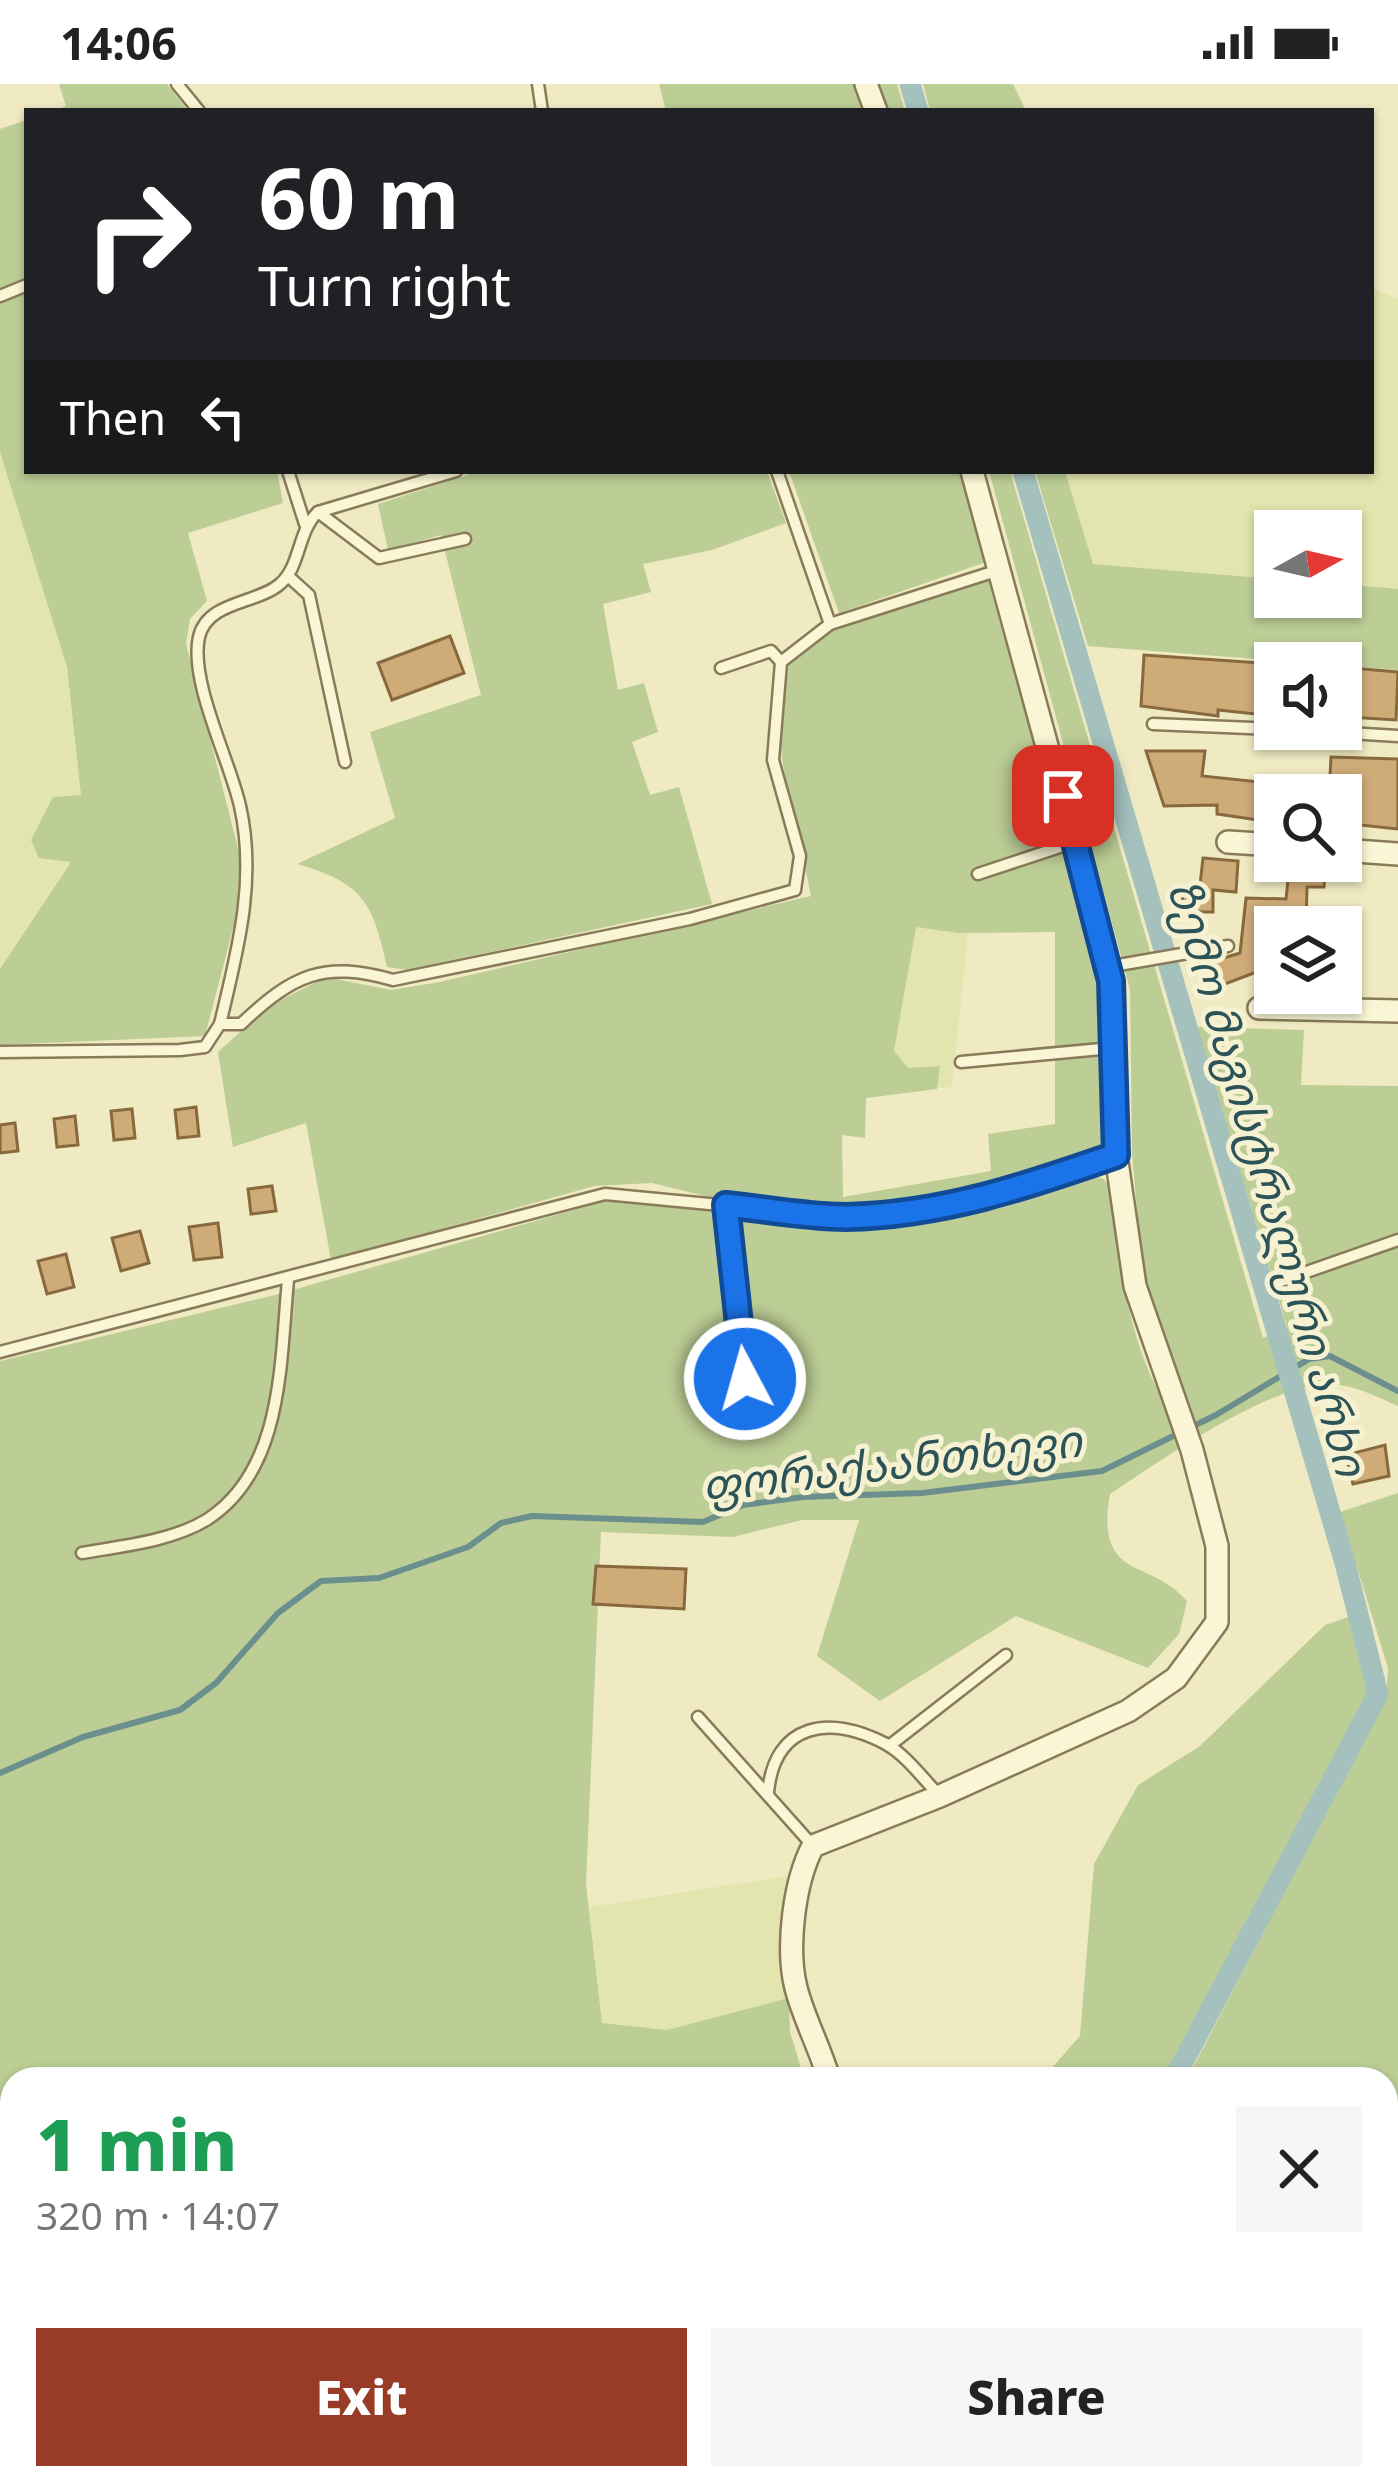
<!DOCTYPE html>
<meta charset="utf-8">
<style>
body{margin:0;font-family:Georgia,"Noto Sans Georgian",serif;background:#f6f6f6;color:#222;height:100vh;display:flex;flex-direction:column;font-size:45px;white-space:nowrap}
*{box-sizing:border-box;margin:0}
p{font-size:39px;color:#767676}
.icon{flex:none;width:66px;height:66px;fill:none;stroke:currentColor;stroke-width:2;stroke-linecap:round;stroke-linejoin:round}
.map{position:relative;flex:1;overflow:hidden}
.drawer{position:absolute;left:0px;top:1983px;width:1398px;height:423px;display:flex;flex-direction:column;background:#fff;border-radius:36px 36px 0 0;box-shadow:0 3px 9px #0004}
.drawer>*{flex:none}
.hud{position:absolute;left:24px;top:24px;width:1350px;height:366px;border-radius:0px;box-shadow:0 3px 9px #0004;background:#202124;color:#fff;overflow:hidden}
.needle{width:78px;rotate:82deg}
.buttons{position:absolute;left:1254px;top:426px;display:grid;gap:24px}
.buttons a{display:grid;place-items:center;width:108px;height:108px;border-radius:0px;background:#fff;box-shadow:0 3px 9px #0004;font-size:60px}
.pin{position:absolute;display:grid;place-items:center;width:102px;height:102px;color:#fff;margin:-51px;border-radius:24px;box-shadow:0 6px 18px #0006}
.me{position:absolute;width:132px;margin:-66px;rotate:354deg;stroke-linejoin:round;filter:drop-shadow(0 0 9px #0008)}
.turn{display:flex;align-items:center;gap:42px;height:252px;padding:0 36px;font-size:54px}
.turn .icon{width:156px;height:156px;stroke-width:2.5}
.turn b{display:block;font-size:84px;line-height:102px}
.then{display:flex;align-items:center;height:114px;padding:0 36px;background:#0003;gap:24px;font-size:45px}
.round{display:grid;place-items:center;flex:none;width:126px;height:126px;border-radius:0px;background:#f6f6f6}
.summary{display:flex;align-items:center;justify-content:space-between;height:204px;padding:0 36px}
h1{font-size:72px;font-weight:800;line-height:90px;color:#1e9e55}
.cta{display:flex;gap:24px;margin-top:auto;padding:24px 36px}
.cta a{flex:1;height:138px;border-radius:0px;background:#993c27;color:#fff;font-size:48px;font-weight:800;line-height:138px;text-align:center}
.cta a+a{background:#f6f6f6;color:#222}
.status{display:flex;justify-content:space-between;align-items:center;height:84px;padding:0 60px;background:#fff;direction:ltr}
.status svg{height:33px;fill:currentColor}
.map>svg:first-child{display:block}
</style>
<div class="status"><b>14:06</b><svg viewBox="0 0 49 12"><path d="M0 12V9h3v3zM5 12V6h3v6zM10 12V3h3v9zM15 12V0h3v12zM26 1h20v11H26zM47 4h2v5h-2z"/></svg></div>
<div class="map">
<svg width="1398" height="2404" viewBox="0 0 1398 2404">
<rect width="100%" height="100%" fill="#efeac2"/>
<g fill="#e3e5af">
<polygon points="1371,204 1398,215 1398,505 1341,500 1341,447 1275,447 1275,495 1093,480 1065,387 1371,387"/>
<polygon points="0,368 67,583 81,711 71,777 0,885"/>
<polygon points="916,842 968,849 952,1003 937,1004 939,982 907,984 894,967"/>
<polygon points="794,1791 789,1914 667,1946 602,1939 589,1823"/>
<polygon points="1386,2073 1398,2075 1398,2321 1386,2318"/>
<polygon points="1386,2358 1398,2361 1398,2404 1087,2404 1090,2394 1386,2394"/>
</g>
<g fill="#bccd95" fill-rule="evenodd">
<polygon points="59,0 167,0 188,27 52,27 66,22"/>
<polygon points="659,0 897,0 905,27 666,27"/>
<polygon points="923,0 1013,0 1026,27 930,27"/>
<polygon points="27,36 27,387 277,387 283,419 188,449 207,517 190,535 186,560 240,772 236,833 205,952 0,961 0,885 71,778 39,774 31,756 53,713 81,711 67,583 0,368 0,45"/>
<path d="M480,387H767L786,439L712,466L643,480L651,508L603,520L618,606L644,599L658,648L632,658L650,711L679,703L712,820L407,886L387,883C373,818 363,799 297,780L395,734L370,648L481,611L441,451L388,466L378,420Z"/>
<polygon points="789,387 961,387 986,478 839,529"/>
<path d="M989,387H1010L1263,1254L1287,1243L1197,943L1304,946L1301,1001L1398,1002V1322C1375,1312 1353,1300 1327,1300C1268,1301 1160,1377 1110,1410C1095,1498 1149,1473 1187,1517L1179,1550L1148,1584L1016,1532L880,1617L817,1572L859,1436H802L733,1453L601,1448L586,1800L602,1939L667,1946L789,1914L790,1948L802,1987L796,1995H12V2394H616L612,2404H12L0,2379V1277L275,1211L609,1116L878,1143L930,1140L1005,1123L1089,1091L1104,1095L1110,1105C1119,1172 1129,1273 1172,1327L1143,1194L1132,1070L1130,905Z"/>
<polygon points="1035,387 1065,387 1093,480 1275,495 1275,513 1341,513 1341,500 1398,505 1398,586 1088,562"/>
<path d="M988,496L1094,877L1109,1062L995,1109L859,1126L717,1115L652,1099L594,1102L331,1176L306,1039L233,1063L218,968L269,922L326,893L391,906L440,898L811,812C802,757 748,603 805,562C843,534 940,512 988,496ZM916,843L958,849L1055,848V1040L988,1050L991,1087L843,1113L842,1051L865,1054L866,1014L937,1005L940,982L908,984L894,967Z"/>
<polygon points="1398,1409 1398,2075 1386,2073 1386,1995 1187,1995 1386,1613 1388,1584 1340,1428"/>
<polygon points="1354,1531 1371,1592 1370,1616 1166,1995 1042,1995 1080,1952 1094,1780 1138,1701 1200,1662 1325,1541"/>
<polygon points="646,2394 1090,2394 1087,2404 636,2404"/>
</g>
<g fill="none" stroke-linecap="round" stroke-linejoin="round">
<polyline stroke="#6b8f8d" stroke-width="6" points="0,1689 83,1653 180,1626 216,1599 278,1529 321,1497 379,1494 468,1463 501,1439 532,1432 703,1438 743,1421 803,1413 922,1409 1102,1387 1216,1331 1309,1275 1330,1272 1398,1307"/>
<g stroke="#a4c1be" stroke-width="21">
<polyline points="910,0 918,27"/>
<polyline points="1023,387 1345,1479 1378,1610 1174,1995"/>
<polyline points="621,2404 626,2394"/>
</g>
</g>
<g fill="#ceab77" stroke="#88693e" stroke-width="3">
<polygon points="450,552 464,589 392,616 378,579"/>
<polygon points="1144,571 1275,580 1275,632 1218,626 1218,632 1141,622"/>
<polygon points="1352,584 1398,588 1396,636 1349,633"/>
<polygon points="1146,667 1205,667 1202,692 1260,698 1258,736 1217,730 1217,721 1164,722"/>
<polygon points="1331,673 1398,675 1398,745 1341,739 1341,711 1329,711"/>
<polygon points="1203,774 1238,777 1236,808 1213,806 1213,828 1181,828 1183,809 1199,810"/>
<polygon points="1290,777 1326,777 1324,803 1307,803 1306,843 1275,843 1275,881 1209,906 1200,881 1240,869 1246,814 1286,815"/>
<polygon points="196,1023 199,1052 178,1054 175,1026"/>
<polygon points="132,1025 135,1054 114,1056 111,1027"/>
<polygon points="75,1032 78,1061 57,1063 54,1035"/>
<polygon points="15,1039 18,1067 0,1069 0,1041"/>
<polygon points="272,1102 276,1127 251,1130 248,1105"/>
<polygon points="218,1139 222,1173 194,1176 189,1143"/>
<polygon points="140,1147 149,1179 121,1187 112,1154"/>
<polygon points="66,1170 74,1203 47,1210 38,1177"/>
<polygon points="1385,1361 1389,1392 1353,1400 1346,1371"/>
<polygon points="596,1482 686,1485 684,1525 593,1520"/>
</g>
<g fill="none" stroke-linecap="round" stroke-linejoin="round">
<defs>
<g id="service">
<polyline points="177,0 199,27"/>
<polyline points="538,0 542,27"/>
<polyline points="0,212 27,201"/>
<polyline points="288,387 305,440"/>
<path d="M456,387L318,428C297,448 301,482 280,500C257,520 207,517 199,553C189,597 230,677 240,722C257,796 237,869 220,940H241C293,891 323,876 393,896L690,835L795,806L800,772L773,676L781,578L830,540L999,486"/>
<polyline points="777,387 830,540"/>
<polyline points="318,428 379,474 465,455"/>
<polyline points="288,492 309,511 345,678"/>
<polyline points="721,584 771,567 781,578"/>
<polyline points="1153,640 1275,645"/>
<polyline points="1282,645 1398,652"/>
<polyline points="978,790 1072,759"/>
<polyline points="1107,883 1228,862"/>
<polyline points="0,968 180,966 205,963 220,940"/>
<polyline points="961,978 1112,964"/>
<polyline points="726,1121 745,1295"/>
<polyline points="1275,1199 1398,1156"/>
<polyline points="0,1268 605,1110 844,1133 991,1115 1116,1071"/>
<path d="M82,1469C122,1462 173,1457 208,1435C284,1385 280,1277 288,1196"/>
<polyline points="698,1633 813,1762"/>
<polyline points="889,1662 1006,1571"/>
<path d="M768,1708C775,1639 829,1630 886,1660C906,1671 924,1696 940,1712"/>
<polyline points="0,2353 4,2355"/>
</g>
<g id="minor">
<polyline points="866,0 876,27"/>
<polyline points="1228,758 1275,761"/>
<polyline points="1341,766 1398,770"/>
<polyline points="1259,924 1398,927"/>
<path d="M829,1995C820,1964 804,1935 796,1904C786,1864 794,1798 813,1762L940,1712L1128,1627L1176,1594L1217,1538V1462L1192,1366L1135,1202L1116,1071L1111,897L972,387"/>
<polyline points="587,2404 591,2394"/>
</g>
</defs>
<use href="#service" stroke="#897b59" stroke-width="15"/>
<use href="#minor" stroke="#897b59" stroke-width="26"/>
<use href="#service" stroke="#f9f5d5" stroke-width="10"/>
<use href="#minor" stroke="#f9f5d5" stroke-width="21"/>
</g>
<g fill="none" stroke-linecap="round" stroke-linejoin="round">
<defs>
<path id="route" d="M745,1295L726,1121C765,1125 807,1133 846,1133C942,1131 1027,1102 1116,1071L1111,897L1063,712"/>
</defs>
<use href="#route" stroke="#114b97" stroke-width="30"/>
<use href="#route" stroke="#1a73e8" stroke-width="21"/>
</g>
<g text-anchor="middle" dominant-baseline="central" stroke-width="10" stroke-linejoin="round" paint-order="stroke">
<g font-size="45" font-style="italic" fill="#2c5358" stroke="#f6f2d1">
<text transform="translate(1269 1093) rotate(74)">ზემო მაგისტრალური არხი</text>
<text transform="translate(891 1378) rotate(-7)">ფორაქაანთხევი</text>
</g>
</g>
</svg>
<div class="buttons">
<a><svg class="needle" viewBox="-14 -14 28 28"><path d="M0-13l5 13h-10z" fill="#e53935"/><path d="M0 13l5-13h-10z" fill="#767676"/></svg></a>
<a><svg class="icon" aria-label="sound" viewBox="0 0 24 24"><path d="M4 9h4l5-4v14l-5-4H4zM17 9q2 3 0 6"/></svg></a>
<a><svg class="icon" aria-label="search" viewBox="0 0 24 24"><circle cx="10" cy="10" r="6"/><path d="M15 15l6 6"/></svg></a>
<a><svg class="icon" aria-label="layers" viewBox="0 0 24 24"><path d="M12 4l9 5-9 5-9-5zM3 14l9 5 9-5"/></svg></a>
</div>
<div class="pin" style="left:1063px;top:712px;background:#d93025"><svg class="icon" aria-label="arrive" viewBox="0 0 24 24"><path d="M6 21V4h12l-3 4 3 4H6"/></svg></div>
<svg class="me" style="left:745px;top:1295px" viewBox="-20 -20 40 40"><circle r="17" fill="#1a73e8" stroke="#fff" stroke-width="3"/><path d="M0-11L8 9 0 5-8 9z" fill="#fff"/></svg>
<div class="hud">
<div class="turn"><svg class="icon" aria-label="right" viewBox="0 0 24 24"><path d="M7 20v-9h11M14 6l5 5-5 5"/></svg><div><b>60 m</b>Turn right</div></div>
<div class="then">Then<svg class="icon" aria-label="left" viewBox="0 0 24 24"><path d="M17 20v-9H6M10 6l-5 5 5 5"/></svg></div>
</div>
<section class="drawer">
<div class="summary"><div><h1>1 min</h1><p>320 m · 14:07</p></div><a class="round"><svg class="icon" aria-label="close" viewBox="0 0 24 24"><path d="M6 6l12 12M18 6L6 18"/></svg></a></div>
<div class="cta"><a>Exit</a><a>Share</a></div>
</section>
</div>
